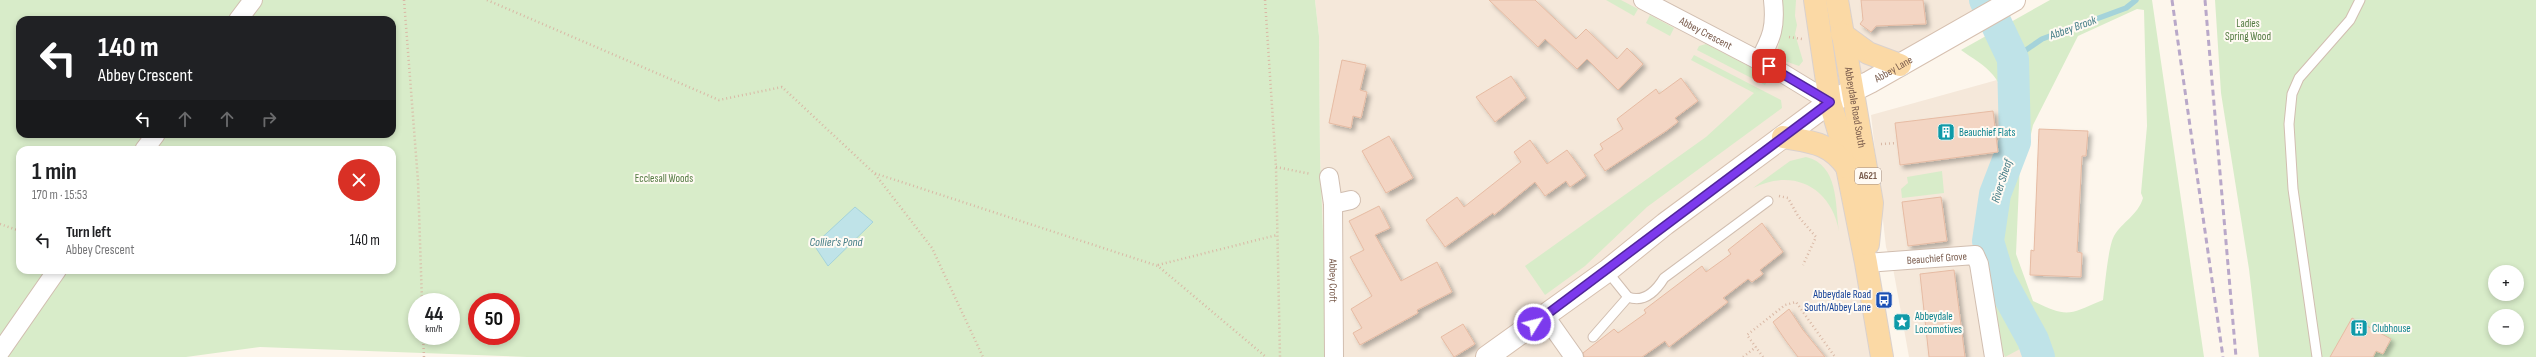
<!DOCTYPE html>
<meta charset="utf-8">
<style>
body{margin:0;font-family:"Sofia Sans Condensed",sans-serif;background:#f6f6f6;color:#202124;height:100vh;display:flex;flex-direction:column;font-size:15px;white-space:nowrap}
*{box-sizing:border-box;margin:0}
p{font-size:13px;color:#757577}
.icon{flex:none;width:22px;height:22px;fill:none;stroke:currentColor;stroke-width:2;stroke-linecap:round;stroke-linejoin:round}
.map{position:relative;flex:1;overflow:hidden}
.details{position:absolute;left:16px;top:146px;width:380px;height:128px;display:flex;flex-direction:column;background:#fff;border-radius:12px;box-shadow:0 2px 6px #0003}
.details>*{flex:none}
.hud{position:absolute;left:16px;top:16px;width:380px;height:122px;border-radius:12px;box-shadow:0 2px 6px #0003;background:#202124;color:#fff;overflow:hidden}
.buttons{position:absolute;left:2488px;top:265px;display:grid;gap:8px}
.buttons a{display:grid;place-items:center;width:36px;height:36px;border-radius:50%;background:#fff;box-shadow:0 2px 6px #0003;font-size:20px}
.speed{position:absolute;left:408px;top:293px;display:flex;gap:8px;font-size:20px;font-weight:700;text-align:center}
.speed>*{display:grid;place-content:center;width:52px;height:52px;border-radius:50%;background:#fff;box-shadow:0 2px 6px #0003;line-height:1}
.speed small{font-size:10px;font-weight:400}
.speed .limit{border:6px solid #d22;background:#fff;color:#111}
.pin{position:absolute;display:grid;place-items:center;width:34px;height:34px;color:#fff;margin:-17px;border-radius:8px;box-shadow:0 2px 6px #0006}
.me{position:absolute;width:44px;margin:-22px;rotate:54deg;stroke-linejoin:round;filter:drop-shadow(0 0 3px #0008)}
.turn{display:flex;align-items:center;gap:14px;height:84px;padding:0 16px;font-size:18px}
.turn .icon{width:52px;height:52px;stroke-width:2.5}
.turn b{display:block;font-size:28px;line-height:34px}
.lanes{display:flex;align-items:center;height:38px;padding:0 16px;background:#0003;justify-content:center;gap:20px;direction:ltr}
.lanes .off{opacity:.35}
.round{display:grid;place-items:center;flex:none;width:42px;height:42px;border-radius:21px;background:#f6f6f6}
.overview{display:flex;align-items:center;justify-content:space-between;height:68px;padding:0 16px}
h1{font-size:24px;font-weight:700;line-height:30px}
ul{padding:0;list-style:none}
li{display:flex;align-items:center;gap:12px;height:52px;padding:0 16px}
li div{flex:1}
li b{display:block;font-size:15px}
li em{font-style:normal}
.map>svg:first-child{display:block}
</style>
<div class="map">
<svg width="2536" height="357" viewBox="0 0 2536 357">
<defs>
<filter id="shadow"><feDropShadow dx="3.5" dy="3.5" stdDeviation="2" flood-color="#0004"/></filter>
</defs>
<rect width="100%" height="100%" fill="#fdf6ec"/>
<g fill="#f5e8da">
<polygon points="1315,0 2014,0 1830,102 1882,357 1328,357 1320,156 1319,36"/>
<polygon points="1997,80 2002,97 2004,122 2003,162 1998,166 2021,349 2027,357 1909,357 1893,268 1886,247 1871,115"/>
</g>
<g fill="#d8ecc9" fill-rule="evenodd">
<path d="M0,0H1315L1319,36L1320,156L1328,357H527L260,347L186,357H0ZM20,20H392V134H20ZM20,150H392V270H20ZM417,302H451V336H417ZM477,302H511V336H477Z"/>
<polygon points="1606,0 1621,0 1638,9 1634,16"/>
<polygon points="1780,0 1796,0 1795,16 1797,25 1795,34 1803,61 1799,66 1782,60 1777,53 1783,23"/>
<path d="M2050,0H2152L2204,357H2027L2020,349L2005,357L1999,341L1979,224L1989,181L2003,162H2020L2016,254L2033,301C2069,318 2067,315 2103,300C2105,286 2108,247 2114,236C2122,222 2138,215 2143,198L2141,193L2147,126L2144,10L2137,9L2078,36L2033,125L2029,143L2001,148C2003,126 2009,93 1993,75C1985,65 1972,58 1961,50Z"/>
<path d="M2215,0H2536V357H2259L2249,269L2221,93ZM2495,272H2517V294H2495ZM2495,316H2517V338H2495Z"/>
<polygon points="1650,15 1674,28 1670,36 1646,23"/>
<polygon points="1706,44 1770,77 1765,85 1697,50 1699,46"/>
<polygon points="1694,55 1781,100 1782,108 1647,207 1585,266 1545,295 1525,266 1706,137 1754,93 1691,60"/>
<path d="M1806,157C1839,165 1835,204 1839,231C1831,187 1793,168 1753,188L1790,161Z"/>
<polygon points="1942,171 1944,193 1902,198 1901,189 1908,183 1907,177"/>
</g>
<polygon fill="#bfe3e8" stroke="#a5d3da" points="855,207 873,222 828,266 814,245"/>
<g fill="none" stroke-linecap="round" stroke-linejoin="round">
<polyline stroke="#a5d3da" stroke-width="5.5" points="2013,59 2042,39 2126,8 2136,0"/>
<polyline stroke="#bfe3e8" stroke-width="32" points="1985,0 2013,59 2015,142 1995,194 1988,241 1999,278 2033,340 2039,357"/>
</g>
<g fill="#f3d5c3" stroke="#e6bba3" filter="url(#shadow)">
<polygon points="1489,0 1535,0 1576,39 1586,29 1617,59 1627,48 1643,64 1618,90 1587,59 1577,69 1545,39 1538,47"/>
<polygon points="1861,0 1923,0 1926,24 1876,26 1871,32 1860,24 1863,20"/>
<polygon points="1342,60 1366,65 1360,90 1367,92 1361,118 1353,116 1351,128 1329,123"/>
<polygon points="1511,76 1526,98 1495,122 1476,97"/>
<polygon points="1681,78 1698,101 1675,118 1678,122 1666,131 1605,171 1594,155 1603,149 1600,144 1623,129 1617,119 1656,89 1659,94"/>
<polygon points="1993,111 1998,152 1900,165 1895,123"/>
<polygon points="2039,129 2088,131 2086,156 2082,156 2077,252 2082,253 2081,277 2030,275 2031,250 2034,251"/>
<polygon points="1389,136 1413,178 1386,193 1362,151"/>
<polygon points="1530,140 1547,164 1567,150 1586,176 1570,187 1566,181 1545,196 1535,182 1494,215 1493,213 1445,247 1426,220 1457,197 1464,207 1521,162 1514,152"/>
<polygon points="1941,197 1947,241 1908,246 1902,202"/>
<polygon points="1379,206 1390,228 1375,235 1401,281 1437,262 1452,292 1417,310 1418,313 1360,345 1353,333 1362,328 1351,309 1372,296 1350,257 1364,250 1349,221"/>
<polygon points="1762,223 1783,252 1760,270 1763,274 1752,282 1748,279 1723,298 1728,302 1669,347 1665,341 1642,357 1584,357 1583,353 1614,329 1618,333 1646,313 1644,310 1702,266 1706,272 1731,254 1728,250"/>
<polygon points="1954,270 1965,357 1929,357 1920,274"/>
<polygon points="1789,309 1803,330 1825,357 1798,357 1786,341 1773,322"/>
<polygon points="2352,318 2391,339 2383,354 2376,351 2373,357 2330,357"/>
<polygon points="1463,324 1475,344 1454,357 1441,337"/>
</g>
<g fill="none" stroke-linecap="round" stroke-linejoin="round">
<defs>
<g id="service">
<path d="M1607,271L1628,297C1644,303 1656,291 1664,278L1768,201"/>
<polyline points="1593,337 1628,297"/>
<polyline points="2317,357 2293,189 2289,124 2292,94 2299,78 2350,20 2360,0"/>
</g>
<g id="minor">
<path id="s1" d="M1643,0L1779,71L1830,102"/>
<polyline points="238,20 253,0"/>
<path d="M1759,61C1772,37 1776,27 1773,0"/>
<polyline points="144,150 156,134"/>
<path id="s2" d="M1329,177L1333,204L1334,357"/>
<polyline points="1333,204 1351,200"/>
<path id="s3" d="M1866,263L1975,255L1979,264L1994,357"/>
<polyline points="1545,316 1574,357"/>
<polyline points="0,352 57,270"/>
</g>
<g id="secondary">
<path id="s4" d="M1487,357L1607,271L1665,224L1830,102L1870,82L2014,0"/>
</g>
<g id="primary">
<polyline points="1815,0 1830,102 1842,142 1866,263 1882,357"/>
<path id="s5" d="M1837,0L1872,203L1868,244"/>
<polyline points="1842,34 1868,53 1900,65"/>
<path d="M1783,137C1811,142 1829,142 1847,167"/>
</g>
</defs>
<use href="#service" stroke="#d1beb0" stroke-width="11"/>
<use href="#minor" stroke="#d1beb0" stroke-width="20"/>
<use href="#secondary" stroke="#d6c0b0" stroke-width="24"/>
<use href="#primary" stroke="#dad1cd" stroke-width="24"/>
<g stroke="#d9b8a5" stroke-width="2.5" stroke-dasharray="1 3" stroke-linecap="butt">
<polyline points="404,0 418,181 422,302"/>
<polyline points="487,0 719,100 782,87 874,173 1158,266 1266,357"/>
<polyline points="1265,0 1276,167 1280,357"/>
<polyline points="1789,37 1802,39"/>
<polyline points="1881,144 1897,143"/>
<polyline points="1276,167 1311,174"/>
<polyline points="875,174 932,248 983,357"/>
<polyline points="1779,196 1788,198 1798,216 1816,237 1803,265"/>
<polyline points="0,224 20,231"/>
<polyline points="1158,265 1277,235"/>
<polyline points="423,336 424,357"/>
<polyline points="1743,357 1756,347"/>
<polyline points="1763,357 1747,335 1785,305 1796,302 1835,357"/>
</g>
<use href="#service" stroke="#fff" stroke-width="9"/>
<use href="#minor" stroke="#fff" stroke-width="18"/>
<use href="#secondary" stroke="#fff" stroke-width="22"/>
<use href="#primary" stroke="#fbd9a5" stroke-width="22"/>
<g stroke="#b9a8c9" stroke-width="3" stroke-dasharray="6 4" stroke-linecap="butt">
<polyline points="2172,0 2223,357"/>
<polyline points="2205,0 2236,357"/>
</g>
</g>
<g fill="none" stroke-linecap="round" stroke-linejoin="round">
<defs>
<polyline id="route" points="1534,324 1830,102 1769,66"/>
</defs>
<use href="#route" stroke="#51269a" stroke-width="10"/>
<use href="#route" stroke="#7c3aed" stroke-width="7"/>
</g>
<defs>
<symbol id="building-square" viewBox="-11 -11 22 22"><rect x="-9" y="-9" width="18" height="18" rx="4" fill="#0f9aa8" stroke="#fffaf3"/><path d="M-4-6H4V6H1V3H-1V6H-4ZM-2.5-4.3h1.7v1.8h-1.7ZM.8-4.3h1.7v1.8H.8ZM-2.5-1h1.7V.8h-1.7ZM.8-1h1.7V.8H.8Z" fill="#fff"/></symbol>
<symbol id="bus-square" viewBox="-11 -11 22 22"><rect x="-9" y="-9" width="18" height="18" rx="4" fill="#1a4fb4" stroke="#fffaf3"/><path d="M-5-6H5V4H4V6H2V4H-2V6H-4V4H-5ZM-3.5-4V0h7V-4ZM-3.5 1.2v1.5H-2V1.2ZM2 1.2v1.5H3.5V1.2Z" fill="#fff"/></symbol>
<symbol id="sight-square" viewBox="-11 -11 22 22"><rect x="-9" y="-9" width="18" height="18" rx="4" fill="#0f9aa8" stroke="#fffaf3"/><path d="M0-6L1.8-2.2L6-1.7L2.9 1.2L3.7 5.4L0 3.3L-3.7 5.4L-2.9 1.2L-6-1.7L-1.8-2.2Z" fill="#fff"/></symbol>
</defs>
<g fill-rule="evenodd">
<use href="#building-square" x="1936" y="122" width="20" height="20"/>
<use href="#bus-square" x="1874" y="290" width="20" height="20"/>
<use href="#sight-square" x="1892" y="312" width="20" height="20"/>
<use href="#building-square" x="2349" y="318" width="20" height="20"/>
</g>
<g text-anchor="middle" dominant-baseline="central" stroke-width="4" stroke-linejoin="round" paint-order="stroke">
<rect fill="#fffaf3" stroke="#a28b7f" stroke-width="1" x="1855" y="168" width="26" height="16" rx="3"/>
<g font-size="10" font-weight="bold" fill="#7a5c4d">
<text x="1868" y="176">A621</text>
</g>
<g font-size="11" fill="#537a41" stroke="#fffaf3">
<text x="2248" y="23">Ladies<tspan x="2248" dy="13">Spring Wood</tspan></text>
<text x="664" y="178">Ecclesall Woods</text>
</g>
<g font-size="11" fill="#7a5c4d" stroke="#fffaf3">
<text stroke="none"><textPath href="#s1" startOffset="71">Abbey Crescent</textPath></text>
<text stroke="none"><textPath href="#s4" startOffset="499">Abbey Lane</textPath></text>
<text stroke="none"><textPath href="#s5" startOffset="109">Abbeydale Road South</textPath></text>
<text stroke="none"><textPath href="#s3" startOffset="71">Beauchief Grove</textPath></text>
<text stroke="none"><textPath href="#s2" startOffset="104">Abbey Croft</textPath></text>
</g>
<g font-size="11" fill="#0d838f" stroke="#fffaf3" text-anchor="start">
<text x="1959" y="132">Beauchief Flats</text>
<text x="1915" y="316">Abbeydale<tspan x="1915" dy="13">Locomotives</tspan></text>
<text x="2372" y="328">Clubhouse</text>
</g>
<g font-size="11" fill="#164399" stroke="#fffaf3" text-anchor="end">
<text x="1871" y="294">Abbeydale Road<tspan x="1871" dy="13">South/Abbey Lane</tspan></text>
</g>
<g font-size="12" font-style="italic" fill="#437c86" stroke="#fffaf3">
<text transform="translate(2073 28) rotate(-20)">Abbey Brook</text>
<text transform="translate(2002 181) rotate(-72)">River Sheaf</text>
<text x="836" y="242">Collier's Pond</text>
</g>
</g>
</svg>
<div class="buttons">
<a>+</a>
<a>−</a>
</div>
<div class="speed"><div>44<small>km/h</small></div><div class="limit">50</div></div>
<div class="pin" style="left:1769px;top:66px;background:#d93025"><svg class="icon" aria-label="arrive" viewBox="0 0 24 24"><path d="M6 21V4h12l-3 4 3 4H6"/></svg></div>
<svg class="me" style="left:1534px;top:324px" viewBox="-20 -20 40 40"><circle r="17" fill="#7c3aed" stroke="#fff" stroke-width="3"/><path d="M0-11L8 9 0 5-8 9z" fill="#fff"/></svg>
<div class="hud">
<div class="turn"><svg class="icon" aria-label="left" viewBox="0 0 24 24"><path d="M17 20v-9H6M10 6l-5 5 5 5"/></svg><div><b>140 m</b>Abbey Crescent</div></div>
<div class="lanes"><svg class="icon" aria-label="left" viewBox="0 0 24 24"><path d="M17 20v-9H6M10 6l-5 5 5 5"/></svg><svg class="icon off" aria-label="ahead" viewBox="0 0 24 24"><path d="M12 20V5M6 11l6-6 6 6"/></svg><svg class="icon off" aria-label="ahead" viewBox="0 0 24 24"><path d="M12 20V5M6 11l6-6 6 6"/></svg><svg class="icon off" aria-label="right" viewBox="0 0 24 24"><path d="M7 20v-9h11M14 6l5 5-5 5"/></svg></div>
</div>
<section class="details">
<div class="overview"><div><h1>1 min</h1><p>170 m · 15:53</p></div><a class="round" style="background:#d93025;color:#fff"><svg class="icon" aria-label="close" viewBox="0 0 24 24"><path d="M6 6l12 12M18 6L6 18"/></svg></a></div>
<ul>
<li><svg class="icon" aria-label="left" viewBox="0 0 24 24"><path d="M17 20v-9H6M10 6l-5 5 5 5"/></svg><div><b>Turn left</b><p>Abbey Crescent</p></div><em>140 m</em></li>
</ul>
</section>
</div>
